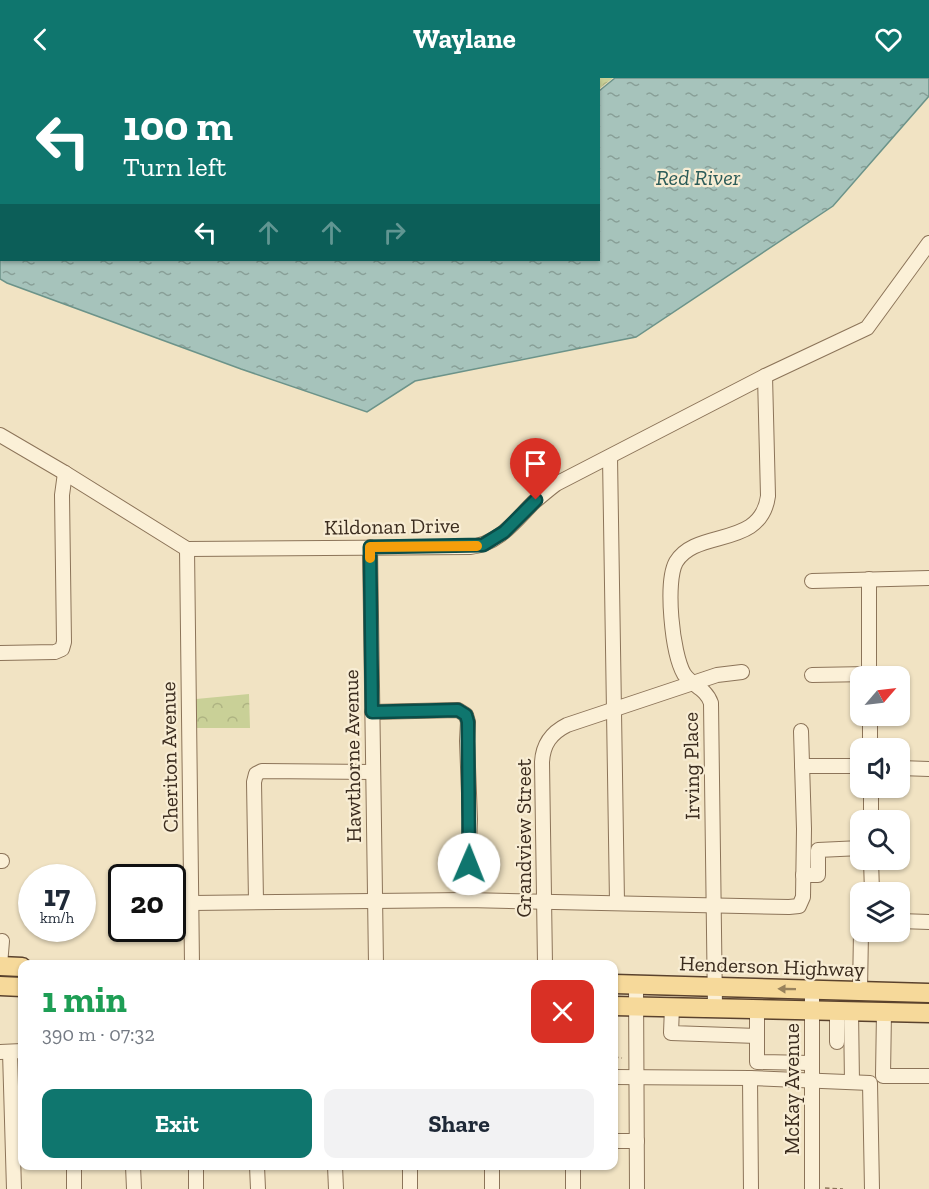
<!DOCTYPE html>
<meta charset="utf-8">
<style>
body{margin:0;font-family:"Zilla Slab",serif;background:#f2f2f3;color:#1f2937;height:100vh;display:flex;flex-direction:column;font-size:22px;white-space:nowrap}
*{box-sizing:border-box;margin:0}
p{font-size:20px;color:#747a83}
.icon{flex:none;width:33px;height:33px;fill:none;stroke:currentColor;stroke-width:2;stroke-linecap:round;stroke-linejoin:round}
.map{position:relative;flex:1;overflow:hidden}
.drawer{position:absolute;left:18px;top:882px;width:600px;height:210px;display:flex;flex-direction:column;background:#fff;border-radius:12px;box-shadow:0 2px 4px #0004}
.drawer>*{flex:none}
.guide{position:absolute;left:0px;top:0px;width:600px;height:183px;box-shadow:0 2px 4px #0004;background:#0f766e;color:#fff;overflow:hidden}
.needle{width:39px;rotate:62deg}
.controls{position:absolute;left:850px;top:588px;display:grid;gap:12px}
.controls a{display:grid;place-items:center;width:60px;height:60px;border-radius:12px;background:#fff;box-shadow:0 2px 4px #0004;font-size:30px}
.speed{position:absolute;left:18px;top:786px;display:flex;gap:12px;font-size:30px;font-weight:700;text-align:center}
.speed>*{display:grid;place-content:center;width:78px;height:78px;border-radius:50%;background:#fff;box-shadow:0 2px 4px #0004;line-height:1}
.speed small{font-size:15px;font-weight:400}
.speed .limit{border:3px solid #111;border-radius:9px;background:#fff;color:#111}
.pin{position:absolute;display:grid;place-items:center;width:51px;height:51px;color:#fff;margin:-62px -26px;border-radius:50% 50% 50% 0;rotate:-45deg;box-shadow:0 0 6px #0007}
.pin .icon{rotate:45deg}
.me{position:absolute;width:66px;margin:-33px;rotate:1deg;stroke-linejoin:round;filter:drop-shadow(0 0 4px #0008)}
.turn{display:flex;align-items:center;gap:21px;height:126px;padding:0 24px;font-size:27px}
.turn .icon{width:78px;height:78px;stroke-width:2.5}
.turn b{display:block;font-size:42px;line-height:51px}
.lanes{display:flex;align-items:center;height:57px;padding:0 24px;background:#0003;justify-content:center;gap:30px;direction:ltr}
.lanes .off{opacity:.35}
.round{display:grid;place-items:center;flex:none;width:63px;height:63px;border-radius:12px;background:#f2f2f3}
.summary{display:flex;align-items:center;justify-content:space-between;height:102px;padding:0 24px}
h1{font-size:36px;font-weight:700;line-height:45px;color:#1e9e55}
.action{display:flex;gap:12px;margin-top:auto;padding:12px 24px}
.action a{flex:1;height:69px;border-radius:12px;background:#0f766e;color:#fff;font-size:24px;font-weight:700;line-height:69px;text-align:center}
.action a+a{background:#f2f2f3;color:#1f2937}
header{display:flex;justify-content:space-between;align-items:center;height:78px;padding:0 24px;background:#0f766e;color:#fff;font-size:27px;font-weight:700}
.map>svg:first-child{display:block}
</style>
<header><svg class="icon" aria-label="back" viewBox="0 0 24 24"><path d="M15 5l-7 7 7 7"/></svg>Waylane<svg class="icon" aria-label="heart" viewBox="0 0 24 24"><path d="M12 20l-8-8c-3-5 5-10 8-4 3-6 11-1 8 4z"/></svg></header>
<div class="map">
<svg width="929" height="1111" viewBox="0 0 929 1111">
<defs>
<pattern id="park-crowns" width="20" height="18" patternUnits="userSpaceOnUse" patternTransform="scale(1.5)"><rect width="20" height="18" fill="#c9d097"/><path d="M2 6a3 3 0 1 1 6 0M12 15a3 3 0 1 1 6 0" fill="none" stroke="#aeb382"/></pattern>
<pattern id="water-ripples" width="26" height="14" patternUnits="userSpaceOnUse" patternTransform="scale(1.5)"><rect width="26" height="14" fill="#a6c3bb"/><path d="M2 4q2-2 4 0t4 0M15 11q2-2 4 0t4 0" fill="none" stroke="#889f97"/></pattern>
</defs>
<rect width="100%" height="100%" fill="#f1e3c3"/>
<g fill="url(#park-crowns)">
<polygon points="103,0 613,0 599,11 598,2"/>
<polygon points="249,616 250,650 196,650 196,621"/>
</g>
<polygon fill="url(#water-ripples)" stroke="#6c9389" stroke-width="1.5" points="0,0 95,1 2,2 2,182 598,182 599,13 615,0 929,0 929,18 833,128 636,259 415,303 367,334 241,291 7,205 0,201"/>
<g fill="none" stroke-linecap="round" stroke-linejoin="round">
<defs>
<g id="minor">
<polyline points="194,0 196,2"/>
<polyline points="244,2 245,0"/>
<polyline points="376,2 378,0"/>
<path d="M0,357L65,395L187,471L470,469C499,466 515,443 534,424C541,418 548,412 556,406L765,298L867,250L929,165"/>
<polyline points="610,379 617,824"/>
<polyline points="370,469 376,886"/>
<polyline points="187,471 192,886"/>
<polyline points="869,501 869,598"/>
<polyline points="812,503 929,500"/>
<polyline points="0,575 55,574 62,571 64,564 62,417 65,395"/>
<polyline points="812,597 869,596"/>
<polyline points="372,634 458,632 466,637 468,644 467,663 470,741 467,822"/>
<polyline points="870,638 870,670"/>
<polyline points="802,688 861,688"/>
<polyline points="900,690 929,691"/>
<polyline points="871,710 871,742"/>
<polyline points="871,782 872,814"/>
<polyline points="0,783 2,783"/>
<polyline points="803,797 818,797 818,772 861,770"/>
<polyline points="256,823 254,704 256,696 262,693 373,694"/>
<polyline points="192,825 467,822 789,829 799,828 803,819 804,751 801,653"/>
<polyline points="900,843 929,844"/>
<path d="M545,886L542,684C543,666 551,655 567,647L717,597L742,594"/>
<polyline points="0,887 2,863"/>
<polyline points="636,906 637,1111"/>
<polyline points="812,911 812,1111"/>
<polyline points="860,913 861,854"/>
<polyline points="672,929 671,955 757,958 757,931"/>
<path d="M715,929L711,625C706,610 692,608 684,596C672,575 665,504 676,484C696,450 761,471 768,418L765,298"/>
<polyline points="837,933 837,964"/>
<polyline points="851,933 852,1004"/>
<polyline points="884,934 883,998 929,998"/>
<polyline points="757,958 757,984 811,985"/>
<polyline points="0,974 22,973"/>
<polyline points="10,974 14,1111"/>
<polyline points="614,999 750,1000 870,1005 872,1111"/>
<polyline points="750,1000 751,1111"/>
<polyline points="614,1063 637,1063"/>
<polyline points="74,1088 74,1111"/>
<polyline points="133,1088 134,1111"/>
<polyline points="196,1088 196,1111"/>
<polyline points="257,1088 258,1111"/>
<polyline points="335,1088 336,1111"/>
<polyline points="410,1088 410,1111"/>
<polyline points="492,1088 492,1111"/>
<polyline points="573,1088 573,1111"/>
</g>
<g id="major">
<polyline points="0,888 22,889"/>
<polyline points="614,906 929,915"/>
<polyline points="0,908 22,909"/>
<polyline points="614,928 929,935"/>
</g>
</defs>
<use href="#minor" stroke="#8c7459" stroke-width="16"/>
<use href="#major" stroke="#5a422d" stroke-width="21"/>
<g stroke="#8c7459" stroke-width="1.5" stroke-dasharray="4.5 3" stroke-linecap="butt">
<polyline points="133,0 136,2"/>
<polyline points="528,2 530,0"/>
<polyline points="570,2 572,0"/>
<polyline points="614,979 622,980"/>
<polyline points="825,1110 843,1111"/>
</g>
<use href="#minor" stroke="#fbf0d7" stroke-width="14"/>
<use href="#major" stroke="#f6d99a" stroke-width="18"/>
</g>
<defs><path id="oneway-solid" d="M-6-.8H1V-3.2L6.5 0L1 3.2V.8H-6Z" transform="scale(1.5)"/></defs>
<use fill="#98825c" href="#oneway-solid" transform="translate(787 911) rotate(-179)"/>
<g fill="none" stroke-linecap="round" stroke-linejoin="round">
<defs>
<polyline id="route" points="469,786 468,644 466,637 458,632 372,634 370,469 483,467 504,454 536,422"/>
</defs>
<use href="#route" stroke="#0a4d48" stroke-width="15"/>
<use href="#route" stroke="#0f766e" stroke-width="10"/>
<polyline stroke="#f59e0b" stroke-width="10" points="370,480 370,469 477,468"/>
</g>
<g text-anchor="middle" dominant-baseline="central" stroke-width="4.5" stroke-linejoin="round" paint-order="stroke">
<g font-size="21" fill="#3b2c1e" stroke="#f8edd4">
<text transform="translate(392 448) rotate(-1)">Kildonan Drive</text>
<text transform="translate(352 678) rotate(-91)">Hawthorne Avenue</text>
<text transform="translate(169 679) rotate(-91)">Cheriton Avenue</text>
<text transform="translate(691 688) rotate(-91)">Irving Place</text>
<text transform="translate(523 760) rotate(-90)">Grandview Street</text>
<text transform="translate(772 888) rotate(2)">Henderson Highway</text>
<text transform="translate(791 1011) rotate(-90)">McKay Avenue</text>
</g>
<g font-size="22" font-style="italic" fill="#2c5c59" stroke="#f8edd4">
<text x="698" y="99">Red River</text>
</g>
</g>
</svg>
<div class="controls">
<a><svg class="needle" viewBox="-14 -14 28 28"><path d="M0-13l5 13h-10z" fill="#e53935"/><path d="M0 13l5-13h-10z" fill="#747a83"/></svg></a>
<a><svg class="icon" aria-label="sound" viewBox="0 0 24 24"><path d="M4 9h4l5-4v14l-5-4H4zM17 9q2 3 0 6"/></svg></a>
<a><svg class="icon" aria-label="search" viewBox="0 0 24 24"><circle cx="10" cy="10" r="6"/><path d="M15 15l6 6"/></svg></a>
<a><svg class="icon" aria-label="layers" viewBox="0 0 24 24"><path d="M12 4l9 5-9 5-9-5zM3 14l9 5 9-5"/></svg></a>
</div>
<div class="speed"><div>17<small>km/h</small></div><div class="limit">20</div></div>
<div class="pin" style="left:536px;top:422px;background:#d93025"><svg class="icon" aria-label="arrive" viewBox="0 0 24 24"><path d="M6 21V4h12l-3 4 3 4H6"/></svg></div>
<svg class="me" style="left:469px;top:786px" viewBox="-20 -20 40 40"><circle r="19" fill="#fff"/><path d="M0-13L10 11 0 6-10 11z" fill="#0f766e"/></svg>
<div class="guide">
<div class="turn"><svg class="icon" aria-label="left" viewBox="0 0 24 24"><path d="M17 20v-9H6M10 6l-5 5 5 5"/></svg><div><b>100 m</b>Turn left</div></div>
<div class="lanes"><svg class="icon" aria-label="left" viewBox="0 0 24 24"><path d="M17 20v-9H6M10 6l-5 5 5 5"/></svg><svg class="icon off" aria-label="ahead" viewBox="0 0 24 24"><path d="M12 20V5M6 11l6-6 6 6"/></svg><svg class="icon off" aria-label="ahead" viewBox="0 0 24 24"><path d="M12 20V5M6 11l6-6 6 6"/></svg><svg class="icon off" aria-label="right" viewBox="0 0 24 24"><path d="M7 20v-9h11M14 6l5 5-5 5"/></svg></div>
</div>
<section class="drawer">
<div class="summary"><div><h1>1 min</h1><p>390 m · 07:32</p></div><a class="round" style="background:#d93025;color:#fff"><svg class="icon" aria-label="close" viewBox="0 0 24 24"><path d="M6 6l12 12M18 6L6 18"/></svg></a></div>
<div class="action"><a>Exit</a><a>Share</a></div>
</section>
</div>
